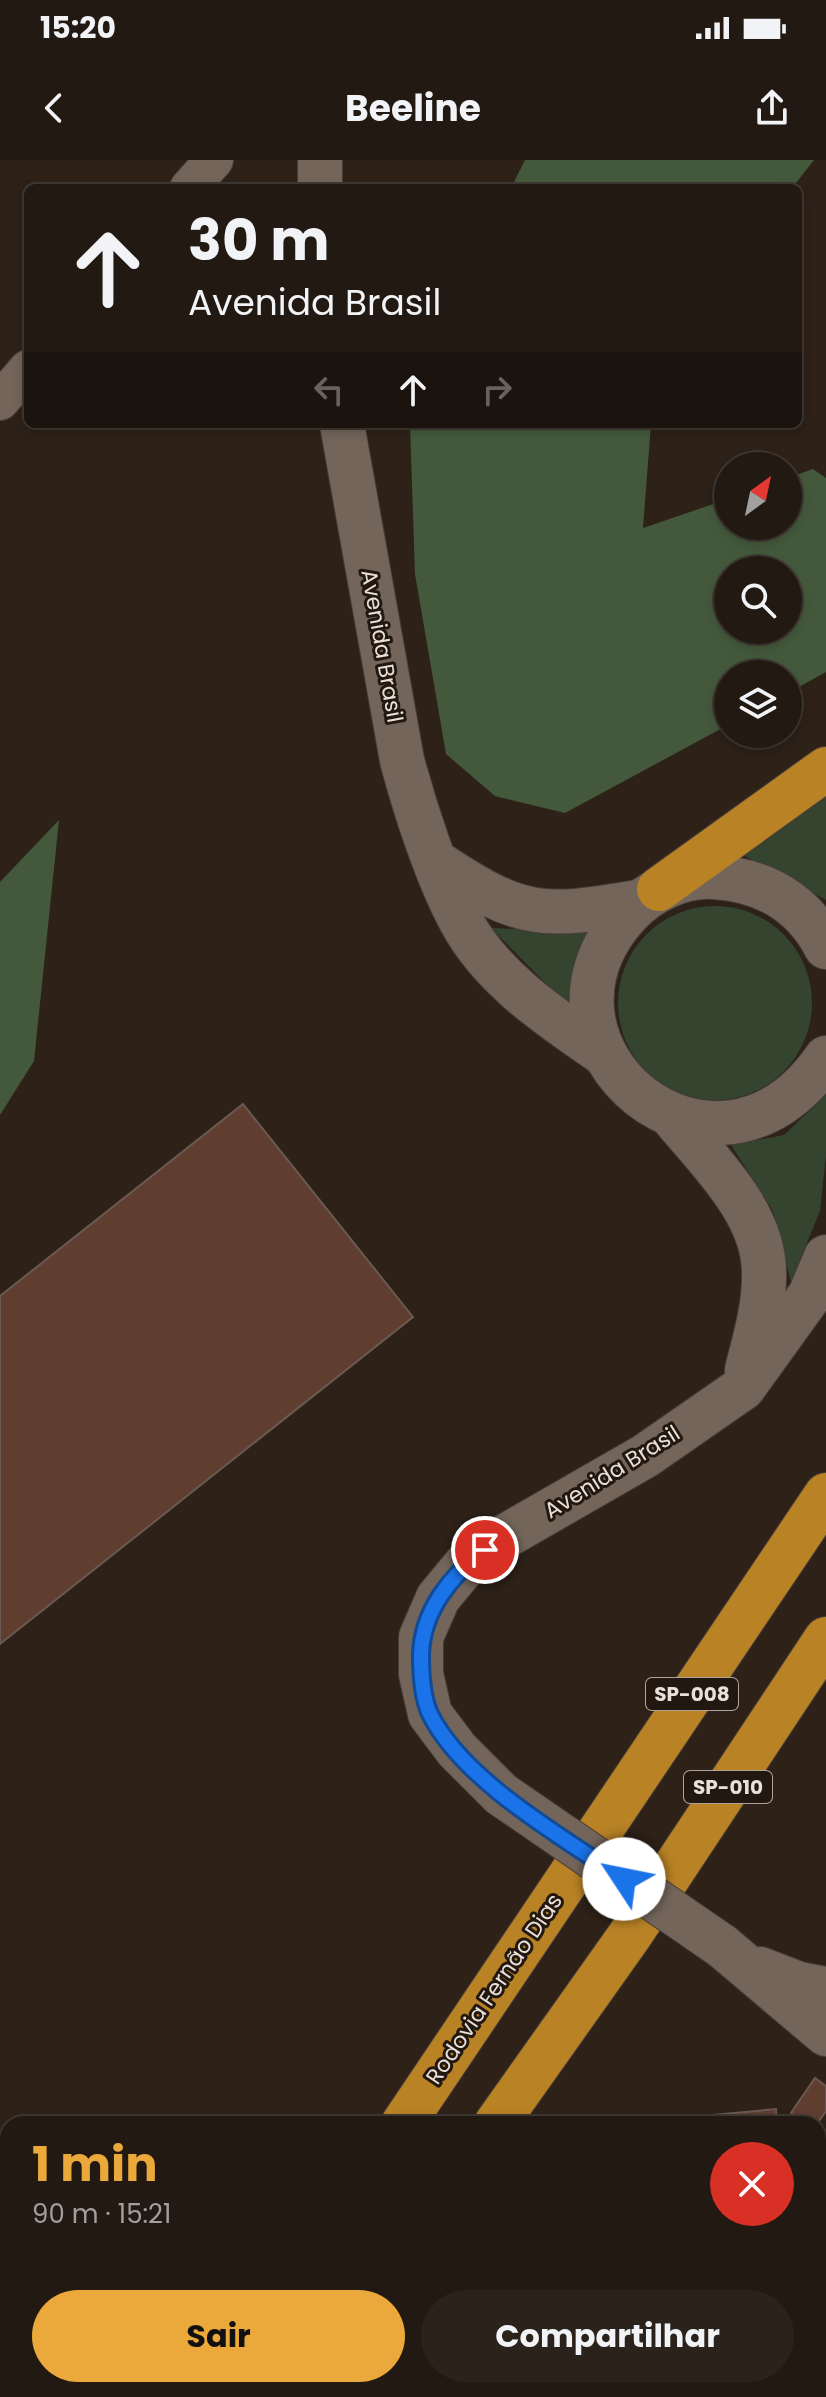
<!DOCTYPE html>
<html lang="pt">
<meta charset="utf-8">
<style>
body{margin:0;font-family:Poppins,sans-serif;background:#2a221b;color:#f1f3f6;height:100vh;display:flex;flex-direction:column;font-size:30px;white-space:nowrap}
*{box-sizing:border-box;margin:0}
p{font-size:26px;color:#a2a09f}
.icon{flex:none;width:44px;height:44px;fill:none;stroke:currentColor;stroke-width:2;stroke-linecap:round;stroke-linejoin:round}
.map{position:relative;flex:1;overflow:hidden}
.details{position:absolute;left:0px;top:1956px;width:826px;height:282px;display:flex;flex-direction:column;background:#221912;border-radius:24px 24px 0 0;box-shadow:0 4px 12px #0003,0 0 0 2px #3f3832}
.details>*{flex:none}
.banner{position:absolute;left:24px;top:24px;width:778px;height:244px;border-radius:12px;box-shadow:0 4px 12px #0003,0 0 0 2px #3f3832;background:#221912;color:#f1f3f6;overflow:hidden}
.needle{width:52px;rotate:33deg}
.buttons{position:absolute;left:714px;top:292px;display:grid;gap:16px}
.buttons a{display:grid;place-items:center;width:88px;height:88px;border-radius:50%;background:#221912;box-shadow:0 4px 12px #0003,0 0 0 2px #3f3832;font-size:40px}
.pin{position:absolute;display:grid;place-items:center;width:68px;height:68px;color:#fff;margin:-34px;border:4px solid #fff;border-radius:50%;box-shadow:0 2px 8px #0007}
.me{position:absolute;width:88px;margin:-44px;rotate:304deg;stroke-linejoin:round;filter:drop-shadow(0 0 6px #0008)}
.turn{display:flex;align-items:center;gap:28px;height:168px;padding:0 32px;font-size:36px}
.turn .icon{width:104px;height:104px;stroke-width:2.5}
.turn b{display:block;font-size:56px;line-height:68px}
.lanes{display:flex;align-items:center;height:76px;padding:0 32px;background:#0003;justify-content:center;gap:40px;direction:ltr}
.lanes .off{opacity:.35}
.round{display:grid;place-items:center;flex:none;width:84px;height:84px;border-radius:42px;background:#2a221b}
.headline{display:flex;align-items:center;justify-content:space-between;height:136px;padding:0 32px}
h1{font-size:48px;font-weight:700;line-height:60px;color:#eca93b}
.cta{display:flex;gap:16px;margin-top:auto;padding:16px 32px}
.cta a{flex:1;height:92px;border-radius:48px;background:#eca93b;color:#111;font-size:32px;font-weight:700;line-height:92px;text-align:center}
.cta a+a{background:#2a221b;color:#f1f3f6}
.status{display:flex;justify-content:space-between;align-items:center;height:56px;padding:0 40px;background:#221912;direction:ltr}
.status svg{height:22px;fill:currentColor}
header{display:flex;justify-content:space-between;align-items:center;height:104px;padding:0 32px;background:#221912;font-size:36px;font-weight:700}
.map>svg:first-child{display:block}
</style>
<div class="status"><b>15:20</b><svg viewBox="0 0 49 12"><path d="M0 12V9h3v3zM5 12V6h3v6zM10 12V3h3v9zM15 12V0h3v12zM26 1h20v11H26zM47 4h2v5h-2z"/></svg></div>
<header><svg class="icon" aria-label="back" viewBox="0 0 24 24"><path d="M15 5l-7 7 7 7"/></svg>Beeline<svg class="icon" aria-label="share" viewBox="0 0 24 24"><path d="M12 15V3M7 8l5-5 5 5M5 13v7h14v-7"/></svg></header>
<div class="map">
<svg width="826" height="2237" viewBox="0 0 826 2237">
<rect width="100%" height="100%" fill="#2d2118"/>
<g fill="#35442f">
<polygon points="826,631 826,740 739,693"/>
<circle cx="715" cy="843" r="97"/>
<polygon points="491,768 588,772 567,845"/>
<polygon points="826,935 826,995 820,1051 791,1122 773,1051 731,985 784,975"/>
</g>
<g fill="#44593c" fill-rule="evenodd">
<polygon points="525,0 814,0 792,28 511,28"/>
<path d="M410,264H651L643,368L728,339V366H788V318L813,309L826,318V512L788,533V514H728V565L565,653L495,636L446,594L415,414ZM788,410V470H728V410Z"/>
<polygon points="59,660 34,901 0,955 0,722"/>
</g>
<g fill="#5f3e30" stroke="#6a5953" stroke-width="2">
<polygon points="243,944 413,1157 0,1484 0,1136"/>
<polygon points="815,1918 826,1926 826,1951 817,1964 807,1964 791,1953"/>
<polygon points="776,1949 777,1964 714,1964 713,1955"/>
</g>
<g fill="none" stroke-linecap="round" stroke-linejoin="round">
<defs>
<g id="lane">
<polyline points="818,2008 826,2008"/>
<polyline points="565,2237 571,2230"/>
</g>
<g id="street">
<polyline points="189,28 214,0"/>
<polyline points="0,241 28,209"/>
</g>
<g id="secondary">
<polyline points="320,0 320,28"/>
<path d="M342,264L402,600C415,649 437,717 461,761C492,819 552,858 604,894"/>
<path d="M439,704C522,759 542,758 639,742"/>
<path d="M826,787C803,742 764,720 714,717C683,715 649,731 628,754C508,885 714,1060 826,898"/>
<path d="M671,955C707,999 764,1052 764,1112C765,1145 755,1178 747,1210"/>
<polyline points="501,1634 457,1590 430,1554 421,1514 421,1477 438,1438 467,1403 504,1377 645,1296 743,1228 810,1135 826,1097"/>
<polyline points="722,1786 826,1874"/>
<polyline points="760,1809 799,1824 826,1829"/>
</g>
<g id="highway">
<polyline points="659,729 826,609"/>
<polyline points="403,1964 826,1335"/>
<polyline points="496,1964 630,1775 826,1479"/>
<polyline points="190,2237 196,2230"/>
<polyline points="276,2237 282,2230"/>
</g>
</defs>
<use href="#lane" stroke="#483d37" stroke-width="22"/>
<use href="#street" stroke="#483d37" stroke-width="40"/>
<use href="#secondary" stroke="#483d37" stroke-width="46"/>
<use href="#highway" stroke="#483d37" stroke-width="46"/>
<use href="#lane" stroke="#73655a" stroke-width="20"/>
<use href="#street" stroke="#73655a" stroke-width="38"/>
<use href="#secondary" stroke="#73655a" stroke-width="44"/>
<use href="#highway" stroke="#b88225" stroke-width="44"/>
<defs>
<polyline id="secondary-bridge" points="501,1634 722,1786"/>
</defs>
<use href="#secondary-bridge" stroke="#483d37" stroke-width="46" stroke-linecap="butt"/>
<use href="#secondary-bridge" stroke="#73655a" stroke-width="44"/>
</g>
<g fill="none" stroke-linecap="round" stroke-linejoin="round">
<defs>
<path id="route" d="M485,1390C451,1415 422,1451 421,1495C421,1513 422,1537 430,1554C463,1621 564,1678 624,1719"/>
</defs>
<use href="#route" stroke="#114b97" stroke-width="20"/>
<use href="#route" stroke="#1a73e8" stroke-width="14"/>
</g>
<g text-anchor="middle" dominant-baseline="central" stroke-width="6" stroke-linejoin="round" paint-order="stroke">
<g fill="#23180f" stroke="#ada49c" stroke-width="2">
<rect x="646" y="1518" width="92" height="32" rx="6"/>
<rect x="684" y="1611" width="88" height="32" rx="6"/>
</g>
<g font-size="20" font-weight="bold" fill="#e8e0d9">
<text x="692" y="1534">SP-008</text>
<text x="728" y="1627">SP-010</text>
</g>
<g font-size="22" fill="#e8e0d9" stroke="#23180f">
<text transform="translate(382 486) rotate(80)">Avenida Brasil</text>
<text transform="translate(612 1312) rotate(-32)">Avenida Brasil</text>
<text transform="translate(494 1829) rotate(-56)">Rodovia Fernão Dias</text>
</g>
</g>
</svg>
<div class="buttons">
<a><svg class="needle" viewBox="-14 -14 28 28"><path d="M0-13l5 13h-10z" fill="#e53935"/><path d="M0 13l5-13h-10z" fill="#a2a09f"/></svg></a>
<a><svg class="icon" aria-label="search" viewBox="0 0 24 24"><circle cx="10" cy="10" r="6"/><path d="M15 15l6 6"/></svg></a>
<a><svg class="icon" aria-label="layers" viewBox="0 0 24 24"><path d="M12 4l9 5-9 5-9-5zM3 14l9 5 9-5"/></svg></a>
</div>
<div class="pin" style="left:485px;top:1390px;background:#d93025"><svg class="icon" aria-label="arrive" viewBox="0 0 24 24"><path d="M6 21V4h12l-3 4 3 4H6"/></svg></div>
<svg class="me" style="left:624px;top:1719px" viewBox="-20 -20 40 40"><circle r="19" fill="#fff"/><path d="M0-13L10 11 0 6-10 11z" fill="#1a73e8"/></svg>
<div class="banner">
<div class="turn"><svg class="icon" aria-label="ahead" viewBox="0 0 24 24"><path d="M12 20V5M6 11l6-6 6 6"/></svg><div><b>30 m</b>Avenida Brasil</div></div>
<div class="lanes"><svg class="icon off" aria-label="left" viewBox="0 0 24 24"><path d="M17 20v-9H6M10 6l-5 5 5 5"/></svg><svg class="icon" aria-label="ahead" viewBox="0 0 24 24"><path d="M12 20V5M6 11l6-6 6 6"/></svg><svg class="icon off" aria-label="right" viewBox="0 0 24 24"><path d="M7 20v-9h11M14 6l5 5-5 5"/></svg></div>
</div>
<section class="details">
<div class="headline"><div><h1>1 min</h1><p>90 m · 15:21</p></div><a class="round" style="background:#d93025;color:#fff"><svg class="icon" aria-label="close" viewBox="0 0 24 24"><path d="M6 6l12 12M18 6L6 18"/></svg></a></div>
<div class="cta"><a>Sair</a><a>Compartilhar</a></div>
</section>
</div>
